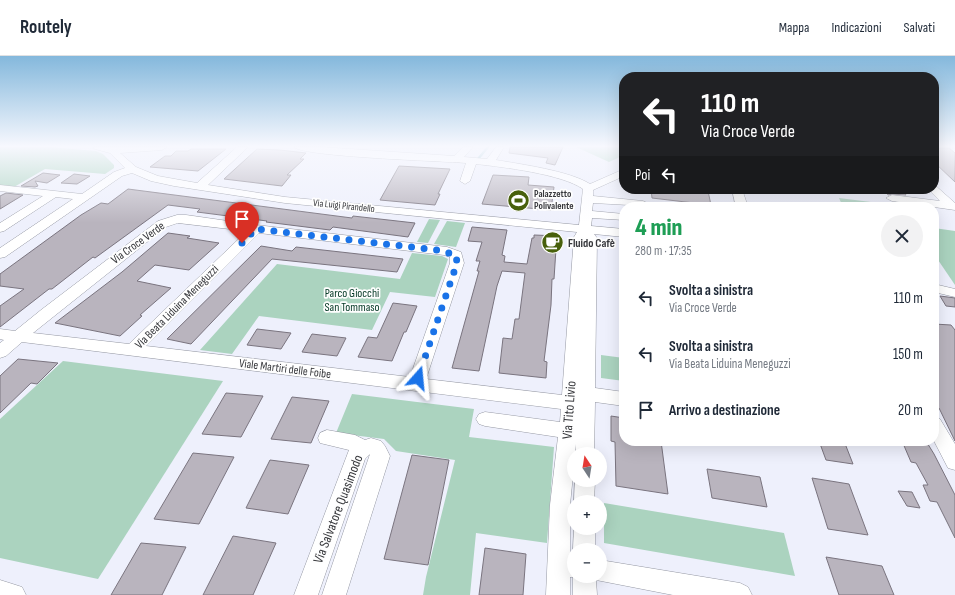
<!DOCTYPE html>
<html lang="it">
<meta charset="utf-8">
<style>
body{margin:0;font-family:"Sofia Sans Condensed",sans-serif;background:#f2f2f3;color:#1f2937;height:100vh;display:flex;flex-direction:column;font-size:15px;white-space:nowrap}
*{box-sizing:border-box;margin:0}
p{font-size:13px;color:#747a83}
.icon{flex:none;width:22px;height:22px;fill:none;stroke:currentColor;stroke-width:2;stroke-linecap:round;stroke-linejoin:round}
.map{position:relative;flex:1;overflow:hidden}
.side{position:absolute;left:619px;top:146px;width:320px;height:244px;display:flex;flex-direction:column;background:#fff;border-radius:16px;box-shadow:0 4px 16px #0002}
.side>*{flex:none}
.guide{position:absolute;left:619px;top:16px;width:320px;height:122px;border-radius:16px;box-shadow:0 4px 16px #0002;background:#202124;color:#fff;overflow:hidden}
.needle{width:26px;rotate:348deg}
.controls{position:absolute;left:567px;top:391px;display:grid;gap:8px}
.controls a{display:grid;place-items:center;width:40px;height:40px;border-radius:50%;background:#fff;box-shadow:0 4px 16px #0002;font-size:20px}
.pin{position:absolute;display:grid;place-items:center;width:34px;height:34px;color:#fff;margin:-41px -17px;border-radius:50% 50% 50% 0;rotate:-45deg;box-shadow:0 0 4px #0007}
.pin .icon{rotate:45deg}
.me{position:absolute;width:44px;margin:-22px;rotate:18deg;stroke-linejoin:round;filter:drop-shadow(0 0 3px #0008)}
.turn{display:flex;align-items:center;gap:14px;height:84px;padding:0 16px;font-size:18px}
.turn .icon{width:52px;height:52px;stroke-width:2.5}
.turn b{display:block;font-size:28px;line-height:34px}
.then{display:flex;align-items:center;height:38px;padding:0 16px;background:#0003;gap:8px;font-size:15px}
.round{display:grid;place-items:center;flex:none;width:42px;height:42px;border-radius:21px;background:#f2f2f3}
.head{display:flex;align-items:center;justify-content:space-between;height:68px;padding:0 16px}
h1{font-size:24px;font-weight:800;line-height:30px;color:#1e9e55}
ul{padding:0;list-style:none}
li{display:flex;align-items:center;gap:12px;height:56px;padding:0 16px}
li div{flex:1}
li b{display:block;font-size:15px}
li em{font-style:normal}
header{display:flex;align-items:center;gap:24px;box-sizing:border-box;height:56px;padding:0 20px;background:#fff;border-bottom:1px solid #e0e1e3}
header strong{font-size:19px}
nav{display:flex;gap:22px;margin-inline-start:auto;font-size:14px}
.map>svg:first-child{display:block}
</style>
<header>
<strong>Routely</strong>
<nav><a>Mappa</a><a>Indicazioni</a><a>Salvati</a></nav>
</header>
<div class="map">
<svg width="955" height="539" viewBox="0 0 955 539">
<rect width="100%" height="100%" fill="#eef0fc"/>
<g fill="#abd3bf">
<polygon points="0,91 50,91 96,95 103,98 114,109 114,112 105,118 45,113 14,131 0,129"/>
<polygon points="576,91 624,91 624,99 609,106"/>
<polygon points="839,142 895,149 896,151 843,151"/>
<polygon points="429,163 440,164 428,187 417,186"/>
<polygon points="447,165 465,167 456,191 434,188"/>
<polygon points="934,172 955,175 955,229 934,198"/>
<polygon points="412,197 442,200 448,203 435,241 390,236 372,274 259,260 232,298 200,294 277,208 400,223"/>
<polygon points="601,299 624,302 624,325 601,322"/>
<polygon points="63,305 223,325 98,523 0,502 0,363"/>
<polygon points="352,338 474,353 469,381 554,391 547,487 476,477 470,539 423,539 426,521 455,404 396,395 384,383 336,377"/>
<polygon points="604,447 784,477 795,520 604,487"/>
</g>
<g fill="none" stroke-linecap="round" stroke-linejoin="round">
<polyline stroke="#8fbec9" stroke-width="2.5" points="478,103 488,91"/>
</g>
<g fill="#b9b4be" stroke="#7a747f">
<polygon points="510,91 563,91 555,109 546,107 548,102 509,97"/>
<polygon points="934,92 949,92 955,97 955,126 934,106"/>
<polygon points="191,93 226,93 198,115 150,111 165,100 171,100 176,95 188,95"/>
<polygon points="257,93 280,94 306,97 300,103 304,103 287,119 291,119 282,130 224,123"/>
<polygon points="399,110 450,113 438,138 440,138 435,149 380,144"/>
<polygon points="43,117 60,119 47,127 35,125 38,130 35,131 21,130"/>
<polygon points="74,118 90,120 77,128 61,127"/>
<polygon points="493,119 529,121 528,129 554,131 551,154 482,148"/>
<polygon points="128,133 352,162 353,160 415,167 408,181 333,171 330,174 266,166 267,165 197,156 200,153 168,149 95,202 93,201 52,233 49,233 0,271 0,250 24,233 0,230 0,218 81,159 101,147 108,148"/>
<polygon points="651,133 705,133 708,135 711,149 652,142"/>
<polygon points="884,133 902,133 906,139 892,138 888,139"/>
<polygon points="6,137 23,139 0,153 0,140"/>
<polygon points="472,171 507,174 502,199 505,200 504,206 527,208 532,182 534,182 534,179 560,180 559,190 557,190 557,193 556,193 554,223 552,223 551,249 544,305 547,306 546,322 499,317 503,282 512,283 515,263 519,263 525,217 502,215 497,230 479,315 452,312 479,215 477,215 480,205 476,205 482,186 468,185"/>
<polygon points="168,177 190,180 187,182 219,187 189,214 155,209 137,225 171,232 140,259 142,260 120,280 55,267 122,216"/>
<polygon points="261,190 292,195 296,191 403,203 397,216 272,203 191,288 167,283"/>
<polygon points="940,240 955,242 955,251 946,250"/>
<polygon points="393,247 417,250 406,276 404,276 392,305 358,301 368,281 377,282"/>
<polygon points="934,268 951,269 955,274 955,385 939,352 934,347"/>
<polygon points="257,273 291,277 281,293 247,289"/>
<polygon points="312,278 346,282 337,300 302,296"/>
<polygon points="18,303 58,307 37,328 31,327 0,357 0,320"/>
<polygon points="226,337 263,340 241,381 202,378"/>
<polygon points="292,341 329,345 311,387 271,383"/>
<polygon points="611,360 624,362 624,385 661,385 668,438 616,430 615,386 611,385"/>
<polygon points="819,385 844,385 853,408 826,404"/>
<polygon points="902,385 926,385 934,398 955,439 955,482 937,446 930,445 923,429 928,429 916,407 911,406"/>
<polygon points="193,397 234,401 199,468 154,463"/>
<polygon points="412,399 449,404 428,509 384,503"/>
<polygon points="270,404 309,409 288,458 246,452"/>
<polygon points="707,413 760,421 767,451 712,442"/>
<polygon points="812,422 849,428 868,479 828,473"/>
<polygon points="898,435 912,436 920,452 907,450"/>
<polygon points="233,480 276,487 253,539 203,539"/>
<polygon points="141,487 186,491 162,539 111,539"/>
<polygon points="485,492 526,498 523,539 479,539"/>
<polygon points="826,501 882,510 894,539 839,539"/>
</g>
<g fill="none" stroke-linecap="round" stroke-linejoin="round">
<defs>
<g id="minor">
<path d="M93,91H167L162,94L120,97L136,111L158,120L197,127L237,91H248L208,129L285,141L579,169L583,133C562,118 502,111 476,108L470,125L465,128L460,125L466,107C443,105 304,101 294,91H321L454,100L463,91H473L464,101L487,103L496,91H504L496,104C520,108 570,115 590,128L624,113V120L593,134V140L643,145L649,148L647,150L593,147L592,155L624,158V164L592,162L591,170L624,173V181L594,178L597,182L595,332L624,336V350L595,346L594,398H576V388L570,449V498L574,499V520H600V504L740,527L748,531L752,539H673L596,524L597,539H573V521H570V539H546L550,449L558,381L485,370L479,368L476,363L479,358L485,356L560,366L561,353L22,286L6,300L0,302V287L4,284L0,283V273L15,275L41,254L158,165L177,159H186L256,169L447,191L461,196L464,207L426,323L562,339L574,181L577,176L285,147L174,130L151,125L132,117L122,120L5,201L0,202V192L73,143L56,141L4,175L0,176V167L43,140L0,135V129L82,138L114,116L125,112L110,97L95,93ZM178,167L247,175L129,288L33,277L166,171ZM259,177L444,199L450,201V207L410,321L146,290Z"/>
<polygon points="934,130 937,131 955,147 955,154 892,145 886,142 892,139 940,145 928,133 934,133"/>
<polygon points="732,133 742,133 748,151 736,151"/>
<polygon points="934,228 955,233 955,241 934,236"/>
<polygon points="934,361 940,363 955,388 955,414 948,412 934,385"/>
<polygon points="327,374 355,379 365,384 371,382 381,385 385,390 390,400 346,539 322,539 370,398 365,403 318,539 294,539 349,394 320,387 318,382 320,377"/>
<polygon points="575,424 595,424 594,446 574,447"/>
<polygon points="574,471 574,472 595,472 595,494 574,494 574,496 573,494"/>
<polygon points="0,524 22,531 26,539 0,539"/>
</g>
</defs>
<use href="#minor" stroke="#9598a3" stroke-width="1"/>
<use href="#minor" fill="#fff" fill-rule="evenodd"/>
</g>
<linearGradient id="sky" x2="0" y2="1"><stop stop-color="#84b8dc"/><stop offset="0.54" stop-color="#f7f8fe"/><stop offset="1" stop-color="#f7f8fe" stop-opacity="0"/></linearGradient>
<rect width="955" height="167" fill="url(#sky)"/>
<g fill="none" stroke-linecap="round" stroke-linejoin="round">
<polyline stroke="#1a73e8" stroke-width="7" stroke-dasharray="0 12.6" points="242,187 256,173 437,194 456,199 457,207 418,322"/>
</g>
<defs>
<symbol id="stadium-disc" viewBox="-11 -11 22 22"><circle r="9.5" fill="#48600c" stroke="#fefefe"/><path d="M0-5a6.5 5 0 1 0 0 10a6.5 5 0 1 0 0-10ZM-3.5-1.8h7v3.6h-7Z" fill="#fff"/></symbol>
<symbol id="cafe-disc" viewBox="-11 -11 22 22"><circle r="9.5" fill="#48600c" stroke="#fefefe"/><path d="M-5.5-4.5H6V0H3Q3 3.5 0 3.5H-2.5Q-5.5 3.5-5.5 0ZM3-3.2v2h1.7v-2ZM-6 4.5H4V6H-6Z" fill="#fff"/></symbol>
</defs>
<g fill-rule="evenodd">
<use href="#stadium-disc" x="506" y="132" width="25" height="25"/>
<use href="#cafe-disc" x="540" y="174" width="25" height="25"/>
</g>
<g text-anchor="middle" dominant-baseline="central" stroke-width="3.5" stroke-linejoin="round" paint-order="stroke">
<g font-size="10" font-weight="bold" fill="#37383c" stroke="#fefefe" text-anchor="start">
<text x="534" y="138">Palazzetto<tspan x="534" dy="12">Polivalente</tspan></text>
</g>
<g font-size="10" fill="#37383c" stroke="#fefefe">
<text transform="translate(344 150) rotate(6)">Via Luigi Pirandello</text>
</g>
<g font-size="12" fill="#37383c" stroke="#fefefe">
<text transform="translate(138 187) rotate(-36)">Via Croce Verde</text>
<text transform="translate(177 251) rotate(-45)">Via Beata Liduina Meneguzzi</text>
<text transform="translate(285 313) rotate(7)">Viale Martiri delle Foibe</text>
</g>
<g font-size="12" font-weight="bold" fill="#37383c" stroke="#fefefe" text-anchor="start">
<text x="568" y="187">Fluido Cafè</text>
</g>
<g font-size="12" fill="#003622" stroke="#fefefe">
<text x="352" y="237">Parco Giocchi<tspan x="352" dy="14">San Tommaso</tspan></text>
</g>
<g font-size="14" fill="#37383c" stroke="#fefefe">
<text transform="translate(569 354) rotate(-86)">Via Tito Livio</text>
<text transform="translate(338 453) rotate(-69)">Via Salvatore Quasimodo</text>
</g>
</g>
</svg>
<div class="controls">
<a><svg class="needle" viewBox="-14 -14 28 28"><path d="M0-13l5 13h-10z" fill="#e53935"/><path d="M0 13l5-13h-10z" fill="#747a83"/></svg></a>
<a>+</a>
<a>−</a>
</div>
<div class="pin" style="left:242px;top:187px;background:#d93025"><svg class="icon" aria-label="arrive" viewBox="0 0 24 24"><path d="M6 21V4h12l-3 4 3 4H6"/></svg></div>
<svg class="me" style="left:418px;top:322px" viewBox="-20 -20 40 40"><path d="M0-17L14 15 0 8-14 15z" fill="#1a73e8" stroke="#fff" stroke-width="4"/></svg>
<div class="guide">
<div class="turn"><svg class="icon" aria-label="left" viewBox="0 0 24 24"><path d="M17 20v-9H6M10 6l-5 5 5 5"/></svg><div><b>110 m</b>Via Croce Verde</div></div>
<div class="then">Poi<svg class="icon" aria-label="left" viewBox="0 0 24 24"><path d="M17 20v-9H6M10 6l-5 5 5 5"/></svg></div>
</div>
<section class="side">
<div class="head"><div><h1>4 min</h1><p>280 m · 17:35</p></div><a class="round"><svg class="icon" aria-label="close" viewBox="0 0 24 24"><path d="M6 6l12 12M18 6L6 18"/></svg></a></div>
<ul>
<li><svg class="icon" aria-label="left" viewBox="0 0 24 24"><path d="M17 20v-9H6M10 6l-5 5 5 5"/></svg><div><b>Svolta a sinistra</b><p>Via Croce Verde</p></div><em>110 m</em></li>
<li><svg class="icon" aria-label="left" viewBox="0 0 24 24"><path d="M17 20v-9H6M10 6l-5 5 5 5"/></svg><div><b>Svolta a sinistra</b><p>Via Beata Liduina Meneguzzi</p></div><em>150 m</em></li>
<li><svg class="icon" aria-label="arrive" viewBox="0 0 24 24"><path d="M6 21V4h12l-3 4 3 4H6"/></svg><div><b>Arrivo a destinazione</b></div><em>20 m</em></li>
</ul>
</section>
</div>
